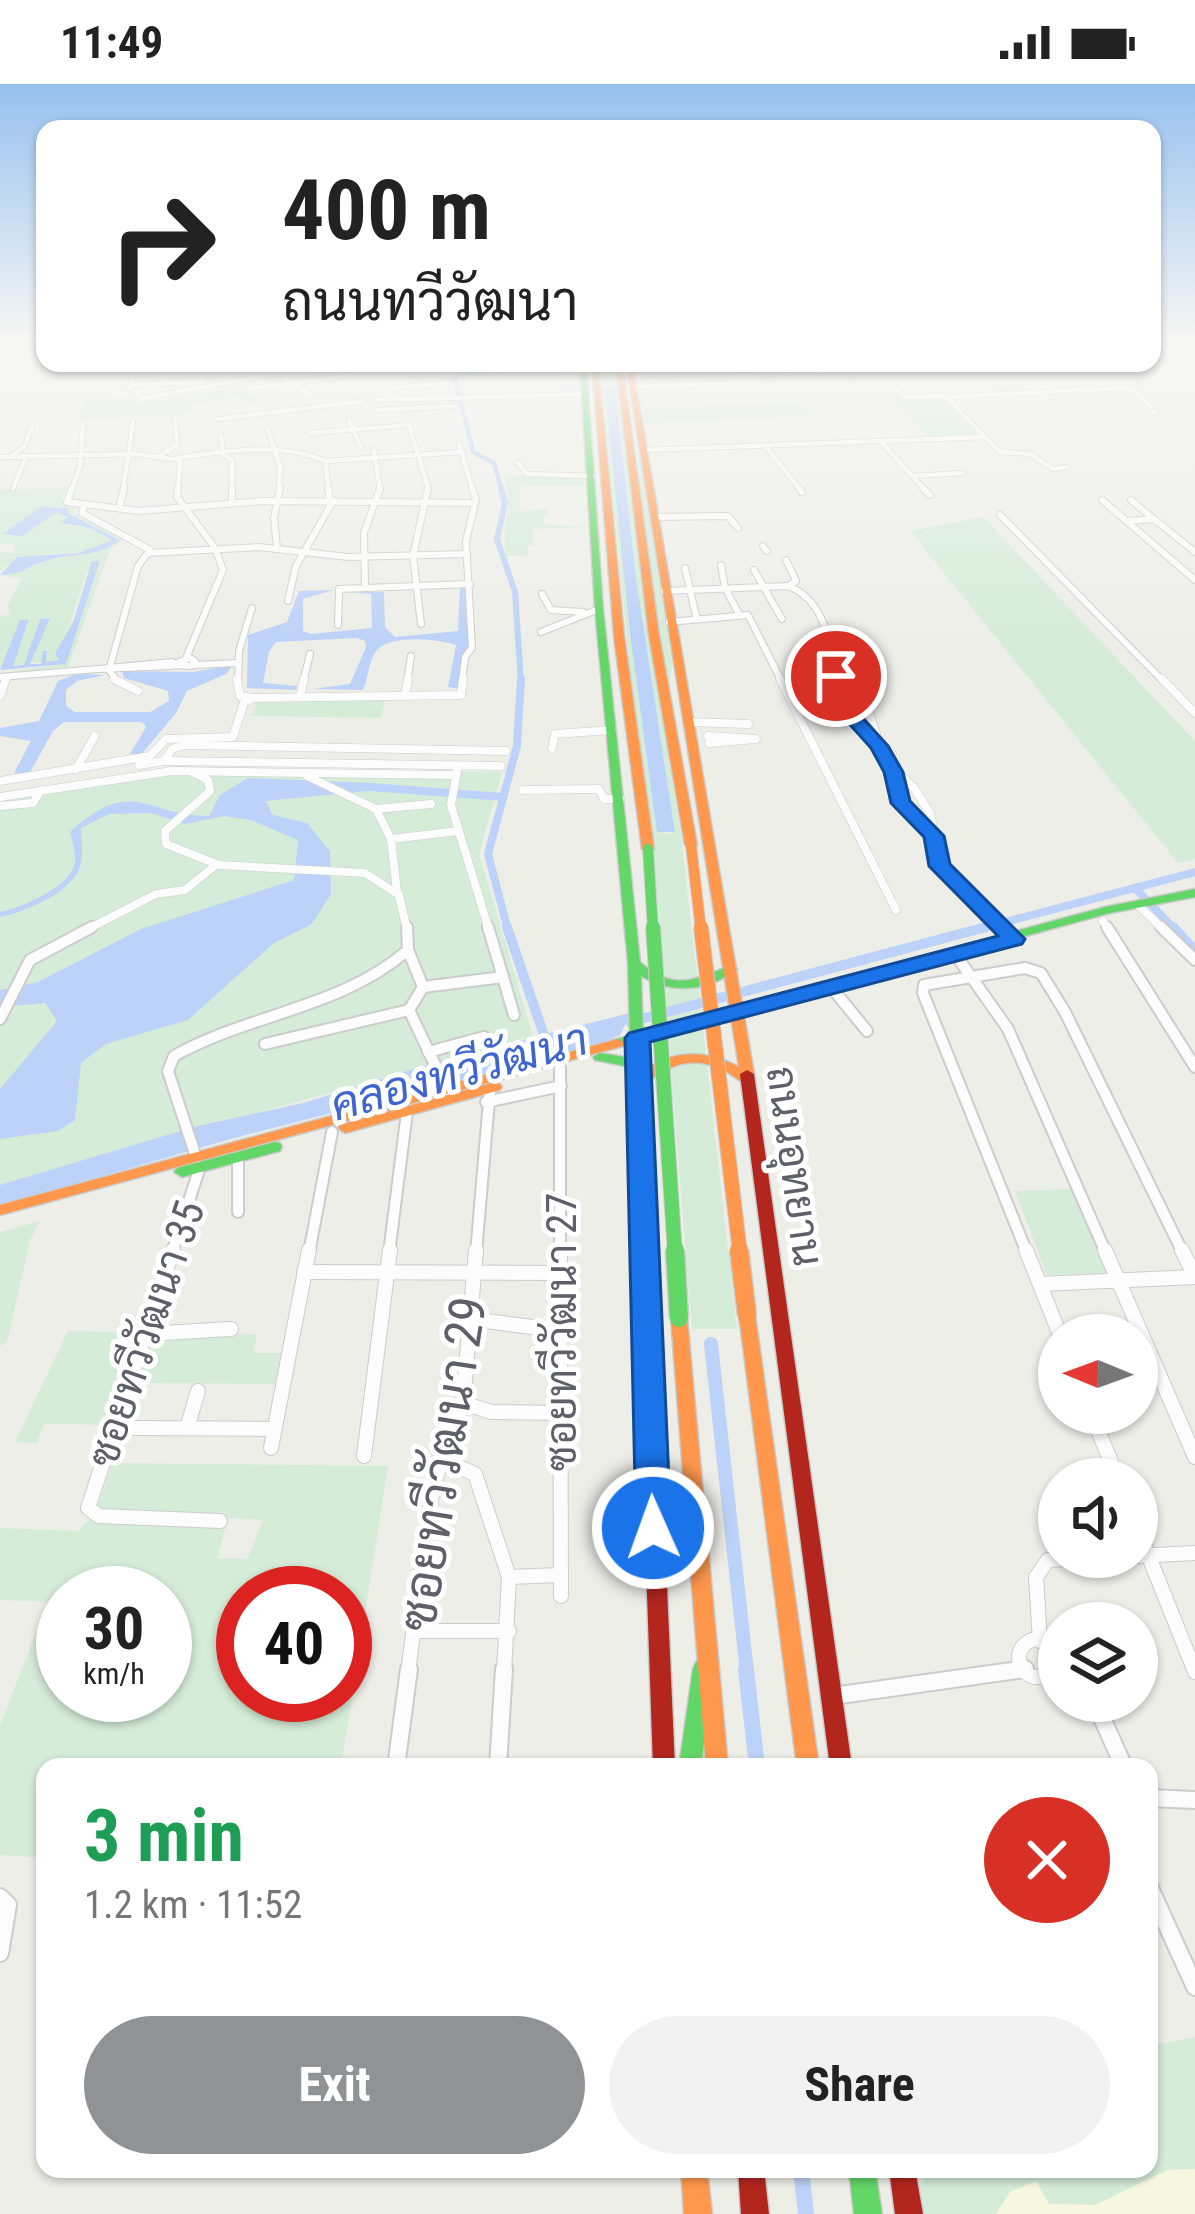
<!DOCTYPE html>
<meta charset="utf-8">
<style>
body{margin:0;font-family:"Roboto Condensed",Sarabun,sans-serif;background:#f2f2f2;color:#222;height:100vh;display:flex;flex-direction:column;font-size:45px;white-space:nowrap}
*{box-sizing:border-box;margin:0}
p{font-size:39px;color:#767676}
.icon{flex:none;width:66px;height:66px;fill:none;stroke:currentColor;stroke-width:2;stroke-linecap:round;stroke-linejoin:round}
.map{position:relative;flex:1;overflow:hidden}
.panel{position:absolute;left:36px;top:1674px;width:1122px;height:420px;display:flex;flex-direction:column;background:#fff;border-radius:24px;box-shadow:0 3px 9px #0004}
.panel>*{flex:none}
.banner{position:absolute;left:36px;top:36px;width:1125px;height:252px;border-radius:24px;box-shadow:0 3px 9px #0004;background:#fff;color:#222;overflow:hidden}
.needle{width:78px;rotate:271deg}
.tools{position:absolute;left:1038px;top:1230px;display:grid;gap:24px}
.tools a{display:grid;place-items:center;width:120px;height:120px;border-radius:50%;background:#fff;box-shadow:0 3px 9px #0004;font-size:60px}
.speed{position:absolute;left:36px;top:1482px;display:flex;gap:24px;font-size:60px;font-weight:700;text-align:center}
.speed>*{display:grid;place-content:center;width:156px;height:156px;border-radius:50%;background:#fff;box-shadow:0 3px 9px #0004;line-height:1}
.speed small{font-size:30px;font-weight:400}
.speed .limit{border:18px solid #d22;background:#fff;color:#111}
.pin{position:absolute;display:grid;place-items:center;width:102px;height:102px;color:#fff;margin:-51px;border:6px solid #fff;border-radius:50%;box-shadow:0 3px 12px #0007}
.me{position:absolute;width:132px;margin:-66px;rotate:358deg;stroke-linejoin:round;filter:drop-shadow(0 0 9px #0008)}
.turn{display:flex;align-items:center;gap:42px;height:252px;padding:0 48px;font-size:54px}
.turn .icon{width:156px;height:156px;stroke-width:2.5}
.turn b{display:block;font-size:84px;line-height:102px}
.round{display:grid;place-items:center;flex:none;width:126px;height:126px;border-radius:63px;background:#f2f2f2}
.head{display:flex;align-items:center;justify-content:space-between;height:204px;padding:0 48px}
h1{font-size:72px;font-weight:700;line-height:90px;color:#1e9e55}
.button{display:flex;gap:24px;margin-top:auto;padding:24px 48px}
.button a{flex:1;height:138px;border-radius:72px;background:#909295;color:#fff;font-size:48px;font-weight:700;line-height:138px;text-align:center}
.button a+a{background:#f2f2f2;color:#222}
.status{display:flex;justify-content:space-between;align-items:center;height:84px;padding:0 60px;background:#fff;direction:ltr}
.status svg{height:33px;fill:currentColor}
.map>svg:first-child{display:block}
</style>
<div class="status"><b>11:49</b><svg viewBox="0 0 49 12"><path d="M0 12V9h3v3zM5 12V6h3v6zM10 12V3h3v9zM15 12V0h3v12zM26 1h20v11H26zM47 4h2v5h-2z"/></svg></div>
<div class="map">
<svg width="1195" height="2130" viewBox="0 0 1195 2130">
<rect width="100%" height="100%" fill="#eeeee9"/>
<g fill="#d5ecd8" fill-rule="evenodd">
<path d="M600,279H615L649,554L681,751L737,1245H692L652,752L631,596ZM605,307H615L636,494L675,747L670,750L657,748Z"/>
<polygon points="219,306 244,306 259,319 248,321 238,313 188,321 193,329 78,336 84,318 126,313 139,320"/>
<polygon points="889,313 942,314 979,351 928,353"/>
<polygon points="800,318 811,332 645,339 645,325"/>
<path d="M639,360L672,579L670,598C658,580 632,380 639,360Z"/>
<path d="M503,391L583,394L584,402L521,401L519,428L551,424L542,440L586,443L533,445L534,461L527,462L528,471L506,472C500,438 516,426 503,391Z"/>
<path d="M67,403L61,418L77,424L72,429L125,454L110,466L68,583L0,589L66,580L100,478L86,489L59,576L0,583V532L10,531L7,523L22,494L0,491C25,490 25,483 46,477C73,468 96,475 120,455L67,429L60,430L67,432L66,442L90,444L112,456C77,478 35,460 0,486V468L14,469L15,461L0,460V406Z"/>
<polygon points="983,433 1195,657 1195,775 1178,779 910,447"/>
<polygon points="385,614 381,634 251,632 258,615"/>
<polygon points="179,682 502,688 479,770 533,952 0,1101 0,708"/>
<polygon points="1071,1105 1107,1189 1047,1191 1015,1107"/>
<polygon points="40,1137 30,1156 7,1258 0,1262 0,1148"/>
<polygon points="68,1247 257,1250 253,1269 282,1269 275,1300 141,1299 125,1341 44,1340 37,1359 15,1358"/>
<path d="M112,1379L388,1382L341,1683H45V1774L0,1771V1641L48,1518L0,1516V1444L78,1447L89,1436L226,1442L217,1474L247,1475L263,1436L104,1427L98,1422ZM63,1509H165V1611H63ZM243,1509H345V1611H243Z"/>
<polygon points="1195,1953 1195,2085 1168,2086 1095,2121 1049,2120 1037,2098 1010,2108 996,2130 923,2130 919,2102 927,2092 925,2085 1149,2085 1149,1962"/>
</g>
<polygon fill="#f7f6de" points="1195,2085 1195,2130 996,2130 1010,2108 1036,2097 1049,2120 1095,2121 1168,2086"/>
<g fill="#bdd2f8">
<polygon points="605,306 615,306 636,494 675,748 657,748 630,549"/>
<path d="M40,423L68,424L67,429L120,456C96,475 73,468 45,477C25,483 25,490 0,491L17,473L78,469L112,456L90,444L60,439L67,433L59,430L60,426L22,452L3,450Z"/>
<polygon points="92,477 100,477 66,580 0,586 20,536 29,535 13,582 24,581 40,535 50,534 30,580 41,580 43,567 47,567 46,578 59,576 55,570 73,538"/>
<path d="M460,502H469L468,564L460,605L448,603L456,561C438,555 389,550 376,567C369,576 368,595 363,606L313,605L350,600L366,563L365,557L357,554L276,558L269,568L263,599L297,602L296,606L247,604L248,551L287,538L299,507L334,506L303,515V547L311,550L372,544L371,510L346,508H384L385,543L395,553L458,547Z"/>
<polygon points="233,581 226,590 187,607 176,629 140,672 130,670 146,643 142,638 64,638 53,647 29,690 14,689 31,657 0,652 0,644 39,637 58,597 76,590 105,591 77,597 66,606 66,622 75,628 150,628 169,617 168,607 124,594 122,587 193,588"/>
<path d="M248,694L372,699L368,707L266,717L273,731L307,739L330,767L331,810L312,840L274,859L188,936L106,960L81,979L75,1036L58,1047L0,1055V1005L57,937L45,919L0,923V906L38,898L141,845L294,796L298,756L251,736L224,732L185,740L151,729L109,730L81,744C81,756 84,771 80,783C71,809 25,828 0,833V828C21,824 70,803 75,779C76,771 72,756 70,748C134,690 146,733 209,732L220,711Z"/>
<polygon points="630,929 621,950 601,960 227,1056 0,1122 0,1101 194,1043 303,1019 440,977"/>
</g>
<g fill="none" stroke-linecap="round" stroke-linejoin="round">
<g stroke="#bdd2f8" stroke-width="4.5">
<polyline points="639,285 796,279"/>
<polyline points="455,295 473,368 494,379 502,407"/>
<polyline points="451,296 460,289 577,286"/>
</g>
<polyline stroke="#bdd2f8" stroke-width="6" points="501,404 505,419 497,455 515,508 521,598"/>
<g stroke="#bdd2f8" stroke-width="8">
<polyline points="370,703 503,713"/>
<polyline points="1135,804 1175,846"/>
<polyline points="508,846 488,770 517,662 521,595"/>
<polyline points="975,846 1195,788"/>
</g>
<g stroke="#bdd2f8" stroke-width="10">
<polyline points="507,843 547,960"/>
<polyline points="1173,843 1195,867"/>
<polyline points="630,938 986,843"/>
</g>
<polyline stroke="#bdd2f8" stroke-width="14" points="711,1260 747,1588"/>
<g stroke="#bdd2f8" stroke-width="16">
<polyline points="746,1585 757,1683"/>
<polyline points="801,2085 806,2130"/>
</g>
<defs>
<g id="street-far5">
<polyline points="0,265 45,260"/>
<polyline points="229,279 227,294 234,298"/>
<polyline points="285,279 285,294 310,310"/>
<polyline points="872,279 904,313 945,312 1000,368 1030,370 1053,385 1067,383"/>
<polyline points="285,280 329,279"/>
<polyline points="873,282 950,279"/>
<polyline points="0,283 45,275"/>
<polyline points="489,284 551,281"/>
<polyline points="737,292 837,286 847,295"/>
<polyline points="449,293 453,284 488,282"/>
<polyline points="166,300 171,279"/>
<polyline points="131,301 201,298 206,279"/>
<polyline points="632,303 737,299 735,294"/>
<polyline points="130,304 139,279"/>
<polyline points="246,305 444,279"/>
<polyline points="945,313 1126,304 1140,311 1155,329"/>
<polyline points="140,315 285,288 328,287"/>
<polyline points="392,315 392,304 448,299"/>
<polyline points="375,316 586,310"/>
<polyline points="377,326 455,322"/>
<polyline points="218,335 364,317"/>
<polyline points="349,336 361,363"/>
<polyline points="268,345 280,383 279,407"/>
<polyline points="310,349 409,341 429,407"/>
<polyline points="221,352 223,370 232,376 232,407"/>
<polyline points="882,359 926,407"/>
<polyline points="459,360 473,407"/>
<polyline points="768,365 801,407"/>
<polyline points="374,366 380,407"/>
<polyline points="643,366 985,353"/>
<polyline points="162,370 177,361 175,334"/>
<polyline points="11,372 25,362 32,342"/>
<polyline points="0,373 136,370 180,376 178,407"/>
<path d="M176,374C224,368 279,357 325,377L329,407"/>
<polyline points="325,377 463,368"/>
<polyline points="518,379 527,390 593,392"/>
<polyline points="912,392 963,389"/>
<polyline points="13,405 25,375"/>
<polyline points="71,407 80,383 83,340"/>
<polyline points="123,407 133,338"/>
</g>
<g id="street-far4">
<polyline points="72,404 67,418 139,427 262,417 475,419"/>
<polyline points="178,404 177,413 215,464 223,486 186,574"/>
<polyline points="232,404 232,418"/>
<polyline points="328,404 330,417"/>
<polyline points="799,404 802,408"/>
<polyline points="923,404 930,411"/>
<polyline points="1102,416 1195,496"/>
<polyline points="1131,416 1154,435"/>
<polyline points="84,423 82,429 150,466 138,482 109,586 118,598"/>
<polyline points="119,424 124,404"/>
<polyline points="1000,431 1164,598"/>
<polyline points="654,433 728,432 738,444"/>
<polyline points="1126,437 1154,435 1195,468"/>
<polyline points="763,462 767,467"/>
<polyline points="277,463 274,434 280,404"/>
<polyline points="149,469 259,463 348,473 467,470"/>
<polyline points="786,476 796,497 788,502"/>
<polyline points="721,481 725,504 739,530"/>
<polyline points="685,484 696,532"/>
<polyline points="754,486 782,535"/>
<polyline points="365,503 364,449 380,404"/>
<path d="M664,507L788,502C826,516 830,562 840,598"/>
<polyline points="542,510 551,526 583,528"/>
<polyline points="288,517 296,482 333,417"/>
<polyline points="669,538 748,531 782,598"/>
<polyline points="421,540 413,472 428,404"/>
<polyline points="338,541 339,505 470,500"/>
<polyline points="541,548 599,525"/>
<polygon points="190,574 195,577 191,582 171,581"/>
<polyline points="172,578 98,585 172,582"/>
<polyline points="194,581 238,579"/>
<polyline points="836,592 842,598"/>
<polyline points="0,593 98,585"/>
<polyline points="5,598 7,593"/>
<polyline points="238,598 239,567 252,524"/>
<polyline points="303,598 310,570"/>
<polyline points="407,598 411,572"/>
<polyline points="462,598 465,573 472,564 466,457 476,415 472,404"/>
</g>
<g id="street-far3">
<polyline points="114,595 138,607"/>
<polyline points="237,595 240,612 253,614"/>
<polyline points="780,595 896,826"/>
<polyline points="839,595 867,624 886,678 914,704 930,729 940,781 1005,846"/>
<polyline points="840,595 849,627 879,662"/>
<polyline points="1162,595 1195,629"/>
<polyline points="0,612 6,595"/>
<polyline points="405,612 408,595"/>
<polyline points="300,613 304,595"/>
<polyline points="689,638 748,640"/>
<polyline points="708,652 756,655 709,659"/>
<polyline points="552,664 555,650 612,646"/>
<polyline points="164,677 501,682"/>
<polyline points="139,681 164,677 172,665 185,661 506,667"/>
<polyline points="458,682 451,721 489,846"/>
<polyline points="76,685 95,652"/>
<polyline points="194,689 208,696 210,707 165,747 166,760 219,781 365,789 399,811 407,846"/>
<polyline points="893,689 906,725 934,752"/>
<polyline points="307,692 376,725 391,755"/>
<polyline points="0,697 150,672 166,655 233,653 244,619 253,614 461,611 463,595"/>
<polyline points="523,706 599,705 604,715 620,715"/>
<polyline points="0,713 172,687 456,691"/>
<polyline points="0,722 33,719 41,706"/>
<polyline points="376,725 431,720"/>
<polyline points="397,808 391,755 459,747"/>
<polyline points="1140,823 1164,846"/>
<polyline points="1103,837 1109,846"/>
<polyline points="86,846 156,810 185,806 217,780"/>
</g>
<g id="street-far2">
<polyline points="1002,843 1014,855"/>
<polyline points="1107,843 1195,983"/>
<polyline points="1161,843 1195,876"/>
<polyline points="408,866 423,903"/>
<polyline points="960,877 1008,945 1106,1169"/>
<polyline points="503,893 514,931"/>
<polyline points="836,909 867,947"/>
<polyline points="0,935 30,876 92,843"/>
<polyline points="265,960 409,926"/>
<polyline points="428,968 484,953"/>
<polyline points="560,984 560,1169"/>
<polyline points="447,1006 409,926 423,903 503,893 488,843"/>
<polyline points="486,1018 561,1002"/>
<path d="M196,1073L168,987L174,972C250,929 340,925 408,866L407,843"/>
<polyline points="238,1073 238,1128"/>
<polyline points="172,1169 200,1083"/>
<polyline points="309,1169 332,1048"/>
<polyline points="389,1169 407,1028"/>
<polyline points="476,1169 490,1005"/>
<polyline points="1027,1169 923,909 924,901 1025,884 1041,889 1065,928 1183,1169"/>
</g>
<g id="street-far1">
<polyline points="173,1166 88,1424 99,1432 220,1437"/>
<polyline points="560,1166 561,1512"/>
<polyline points="1026,1166 1060,1251"/>
<polyline points="1105,1166 1195,1373"/>
<polyline points="1182,1166 1195,1193"/>
<polyline points="304,1188 562,1189"/>
<polyline points="1040,1200 1195,1193"/>
<polyline points="471,1235 532,1243"/>
<polyline points="146,1250 231,1245"/>
<polyline points="463,1319 491,1328 562,1329"/>
<polyline points="1091,1329 1118,1395"/>
<polyline points="134,1344 274,1345"/>
<polyline points="187,1344 198,1307"/>
<polyline points="271,1364 309,1166"/>
<polyline points="364,1372 390,1166"/>
<polyline points="440,1375 475,1390 509,1493 504,1588"/>
<polyline points="1137,1443 1195,1588"/>
<polyline points="1137,1472 1195,1469"/>
<polyline points="509,1493 561,1491"/>
<polyline points="415,1547 509,1547"/>
<circle cx="1038" cy="1574" r="19"/>
<polyline points="1040,1557 1036,1493 1048,1476 1108,1473"/>
<polyline points="408,1588 433,1401 463,1319 476,1166"/>
<polyline points="1005,1588 1025,1585"/>
</g>
<g id="street">
<polyline points="833,1612 1025,1585"/>
<polyline points="1097,1623 1124,1683"/>
<polyline points="396,1683 409,1585"/>
<polyline points="498,1683 504,1585"/>
<polyline points="1149,1714 1195,1716"/>
<polyline points="1149,1802 1195,1903"/>
<polyline points="0,1813 8,1821 0,1869"/>
</g>
<g id="fast">
<path d="M580,279H586L603,525L640,878C674,908 695,896 731,881L737,885C709,907 673,911 641,892L643,948L1105,823L1195,805V813L1110,829L644,956L666,1481L663,1487L656,1490L649,1487L646,1481L631,989L625,982L595,976L593,973L600,969L630,974V960L618,963L611,959L613,956L630,952L628,879L595,525Z"/>
<polygon points="275,1058 280,1059 282,1063 280,1067 182,1093 174,1088 177,1084"/>
<polygon points="703,1575 710,1578 713,1585 701,1683 679,1683 693,1585 696,1578"/>
<polygon points="849,2085 875,2085 882,2130 854,2130"/>
</g>
<g id="slow">
<polygon points="592,279 598,279 624,552 654,765 648,768 642,765 614,552"/>
<polygon points="616,279 622,279 659,551 697,761 691,764 685,761 649,551"/>
<path d="M626,279H632L754,990L752,999L747,1001C738,996 730,989 721,985C692,971 668,981 645,1000L640,1002L633,997C663,966 701,963 739,983Z"/>
<polygon points="618,955 625,959 623,962 0,1131 0,1121"/>
<polygon points="495,998 500,1000 502,1003 500,1006 345,1049 338,1044 340,1041"/>
<polygon points="747,1225 753,1226 755,1231 819,1683 797,1683 739,1231 741,1226"/>
<polygon points="679,1228 685,1229 687,1234 728,1683 706,1683 671,1234 673,1229"/>
<polygon points="681,2085 707,2085 712,2130 684,2130"/>
</g>
<g id="jam">
<polygon points="747,986 754,990 852,1683 830,1683 740,990"/>
<polygon points="656,1472 663,1475 666,1481 675,1683 653,1683 646,1481 649,1475"/>
<polygon points="738,2085 764,2085 769,2130 741,2130"/>
<polygon points="889,2085 915,2085 923,2130 895,2130"/>
</g>
</defs>
<use href="#street-far5" stroke="#cbcccb" stroke-width="6"/>
<use href="#street-far4" stroke="#cbcccb" stroke-width="8"/>
<use href="#street-far3" stroke="#cbcccb" stroke-width="9"/>
<use href="#street-far2" stroke="#cbcccb" stroke-width="14"/>
<use href="#street-far1" stroke="#cbcccb" stroke-width="16"/>
<use href="#street" stroke="#cbcccb" stroke-width="20"/>
<use href="#fast" stroke="#cacbcb" stroke-width="3"/>
<use href="#slow" stroke="#cacbcb" stroke-width="3"/>
<use href="#jam" stroke="#cacbcb" stroke-width="3"/>
<use href="#street-far5" stroke="#fcfcfc" stroke-width="4.5"/>
<use href="#street-far4" stroke="#fcfcfc" stroke-width="6"/>
<use href="#street-far3" stroke="#fcfcfc" stroke-width="8"/>
<use href="#street-far2" stroke="#fcfcfc" stroke-width="10"/>
<use href="#street-far1" stroke="#fcfcfc" stroke-width="14"/>
<use href="#street" stroke="#fcfcfc" stroke-width="16"/>
<use href="#fast" fill="#63d668" fill-rule="evenodd"/>
<use href="#slow" fill="#ff974d" fill-rule="evenodd"/>
<use href="#jam" fill="#b3261e" fill-rule="evenodd"/>
<defs>
<polyline id="fast-bridge-far2" points="648,765 653,846"/>
<polyline id="fast-bridge-far1" points="653,843 675,1169"/>
<polyline id="fast-bridge" points="675,1166 679,1234"/>
<polyline id="slow-bridge-far2" points="691,761 701,846"/>
<polyline id="slow-bridge-far1" points="701,843 740,1169"/>
<polyline id="slow-bridge" points="739,1166 747,1231"/>
</defs>
<use href="#fast-bridge-far2" stroke="#cacbcb" stroke-width="12" stroke-linecap="butt"/>
<use href="#fast-bridge-far1" stroke="#cacbcb" stroke-width="16" stroke-linecap="butt"/>
<use href="#fast-bridge" stroke="#cacbcb" stroke-width="21" stroke-linecap="butt"/>
<use href="#slow-bridge-far2" stroke="#cacbcb" stroke-width="12" stroke-linecap="butt"/>
<use href="#slow-bridge-far1" stroke="#cacbcb" stroke-width="16" stroke-linecap="butt"/>
<use href="#slow-bridge" stroke="#cacbcb" stroke-width="21" stroke-linecap="butt"/>
<use href="#fast-bridge-far2" stroke="#63d668" stroke-width="10"/>
<use href="#fast-bridge-far1" stroke="#63d668" stroke-width="14"/>
<use href="#fast-bridge" stroke="#63d668" stroke-width="18"/>
<use href="#slow-bridge-far2" stroke="#ff974d" stroke-width="10"/>
<use href="#slow-bridge-far1" stroke="#ff974d" stroke-width="14"/>
<use href="#slow-bridge" stroke="#ff974d" stroke-width="18"/>
</g>
<linearGradient id="sky" x2="0" y2="1"><stop stop-color="#97c0ee"/><stop offset="0.46" stop-color="#f7f7f5"/><stop offset="1" stop-color="#f7f7f5" stop-opacity="0"/></linearGradient>
<rect width="1195" height="556" fill="url(#sky)"/>
<polygon fill="#1a73e8" stroke="#114b97" stroke-width="3" points="836,587 844,592 861,632 888,662 903,688 910,717 944,752 950,780 1025,855 1022,860 650,958 671,1444 666,1455 653,1460 641,1455 636,1444 625,954 629,949 998,852 929,782 924,753 891,719 884,688 871,664 844,634 827,592"/>
<g text-anchor="middle" dominant-baseline="central" stroke-width="10" stroke-linejoin="round" paint-order="stroke">
<g font-size="42" fill="#5d6068" stroke="#fff">
<text transform="translate(795 1082) rotate(82)">ถนนอุทยาน</text>
<text transform="translate(561 1248) rotate(-90)">ซอยทวีวัฒนา 27</text>
<text transform="translate(146 1250) rotate(-71)">ซอยทวีวัฒนา 35</text>
</g>
<g font-size="45" font-style="italic" fill="#3f66ce" stroke="#fff">
<text transform="translate(459 988) rotate(-15)">คลองทวีวัฒนา</text>
</g>
<g font-size="51" fill="#5d6068" stroke="#fff">
<text transform="translate(443 1380) rotate(-81)">ซอยทวีวัฒนา 29</text>
</g>
</g>
</svg>
<div class="tools">
<a><svg class="needle" viewBox="-14 -14 28 28"><path d="M0-13l5 13h-10z" fill="#e53935"/><path d="M0 13l5-13h-10z" fill="#767676"/></svg></a>
<a><svg class="icon" aria-label="sound" viewBox="0 0 24 24"><path d="M4 9h4l5-4v14l-5-4H4zM17 9q2 3 0 6"/></svg></a>
<a><svg class="icon" aria-label="layers" viewBox="0 0 24 24"><path d="M12 4l9 5-9 5-9-5zM3 14l9 5 9-5"/></svg></a>
</div>
<div class="speed"><div>30<small>km/h</small></div><div class="limit">40</div></div>
<div class="pin" style="left:836px;top:592px;background:#d93025"><svg class="icon" aria-label="arrive" viewBox="0 0 24 24"><path d="M6 21V4h12l-3 4 3 4H6"/></svg></div>
<svg class="me" style="left:653px;top:1444px" viewBox="-20 -20 40 40"><circle r="17" fill="#1a73e8" stroke="#fff" stroke-width="3"/><path d="M0-11L8 9 0 5-8 9z" fill="#fff"/></svg>
<div class="banner">
<div class="turn"><svg class="icon" aria-label="right" viewBox="0 0 24 24"><path d="M7 20v-9h11M14 6l5 5-5 5"/></svg><div><b>400 m</b>ถนนทวีวัฒนา</div></div>
</div>
<section class="panel">
<div class="head"><div><h1>3 min</h1><p>1.2 km · 11:52</p></div><a class="round" style="background:#d93025;color:#fff"><svg class="icon" aria-label="close" viewBox="0 0 24 24"><path d="M6 6l12 12M18 6L6 18"/></svg></a></div>
<div class="button"><a>Exit</a><a>Share</a></div>
</section>
</div>
